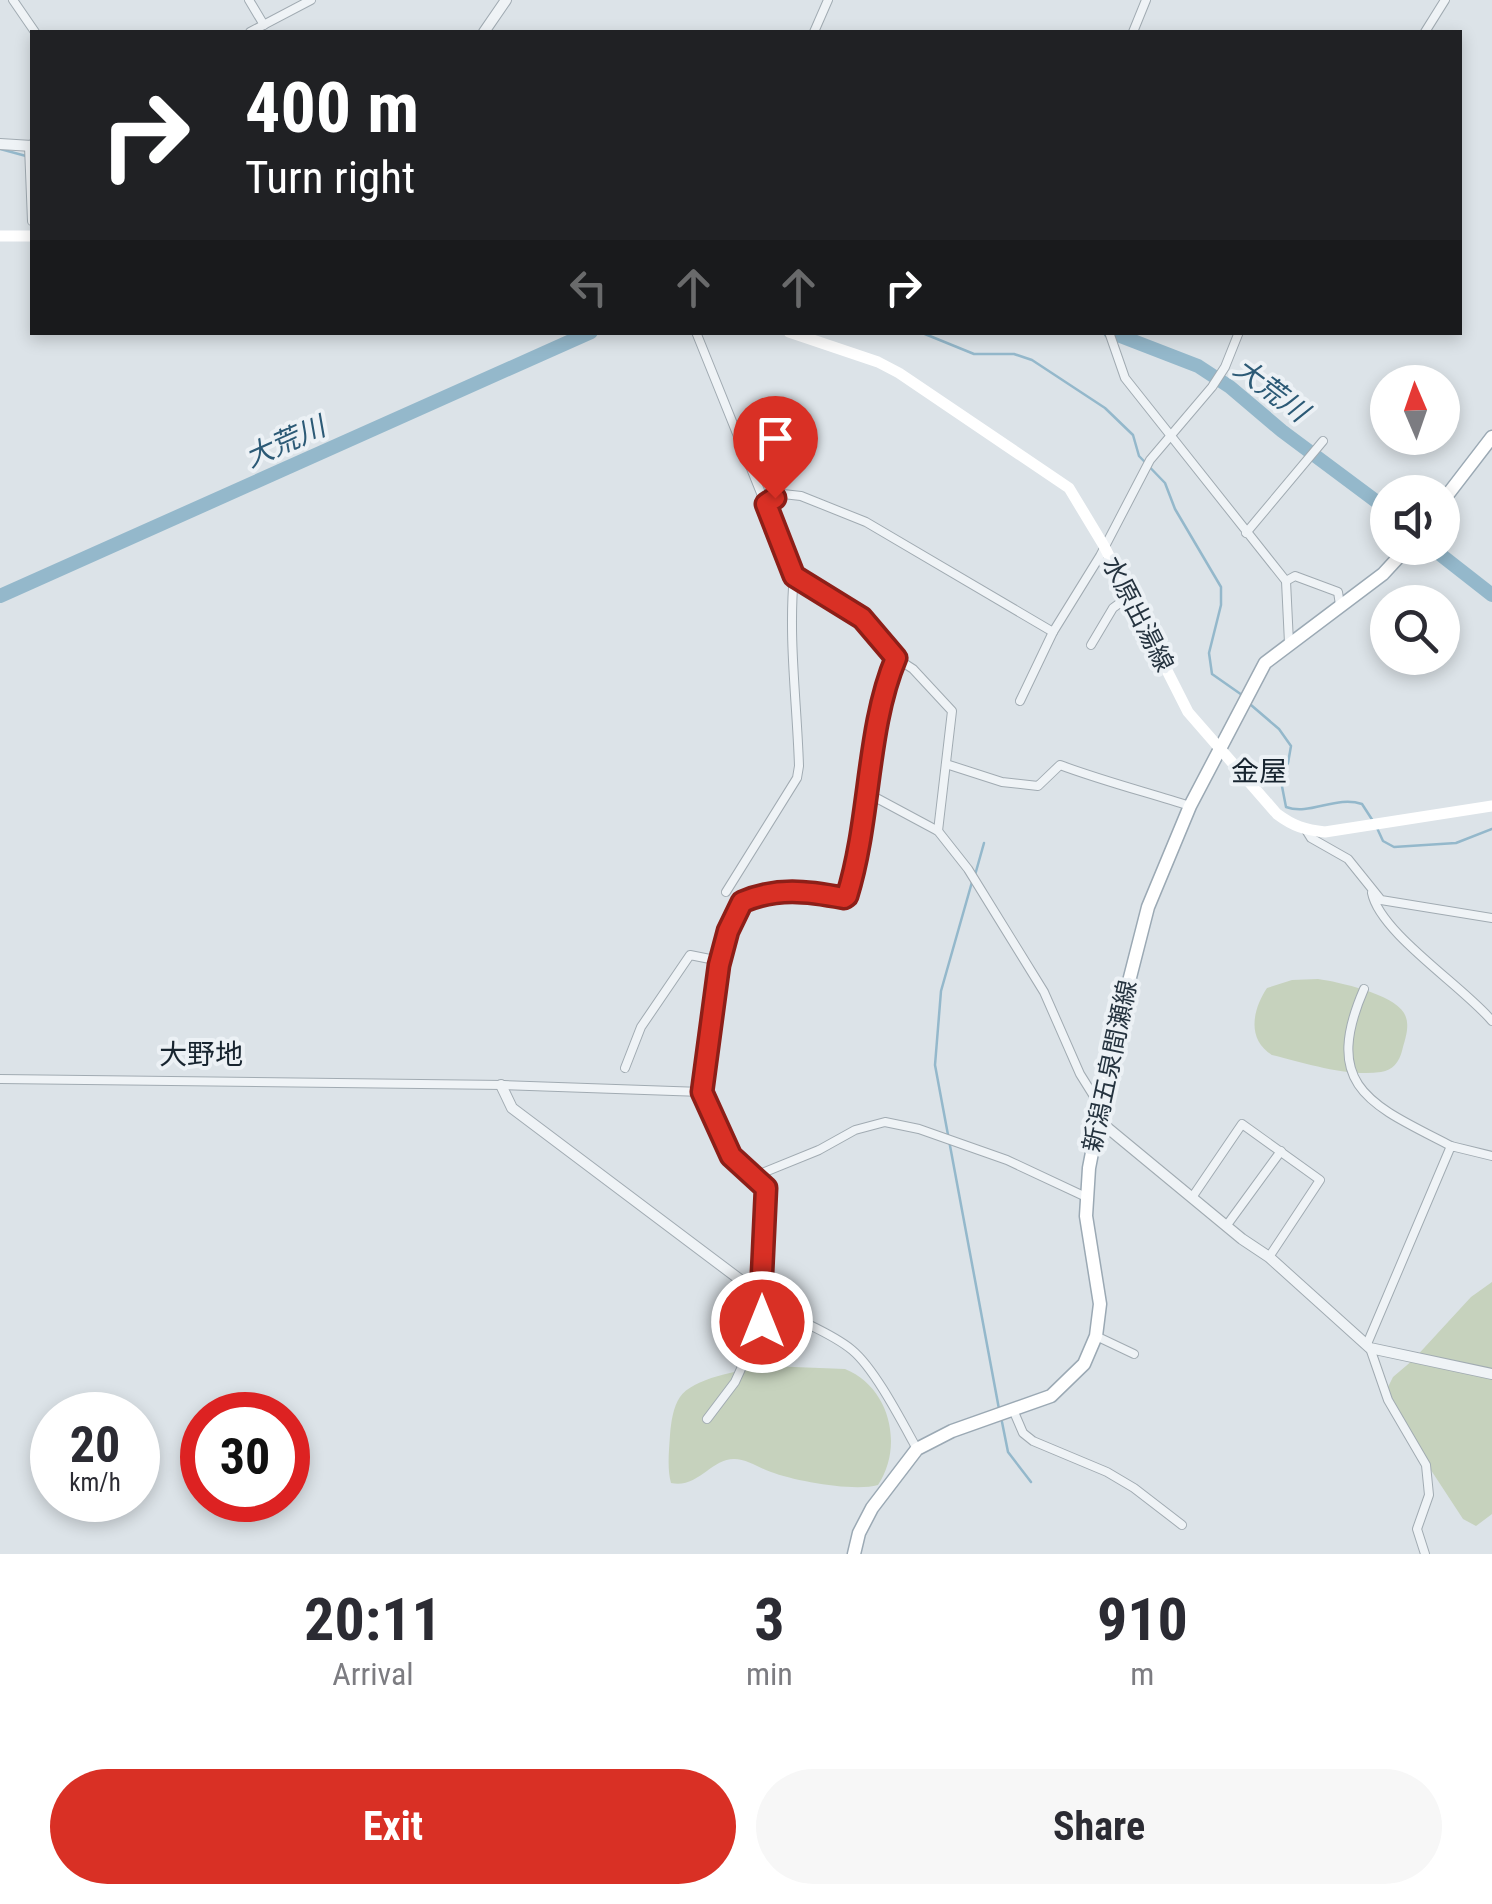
<!DOCTYPE html>
<meta charset="utf-8">
<style>
body{margin:0;font-family:"Roboto Condensed","Noto Sans JP",sans-serif;background:#f7f7f7;color:#2b2b33;height:100vh;display:flex;flex-direction:column;font-size:38px;white-space:nowrap}
*{box-sizing:border-box;margin:0}
p{font-size:32px;color:#7c7c81}
.icon{flex:none;width:55px;height:55px;fill:none;stroke:currentColor;stroke-width:2;stroke-linecap:round;stroke-linejoin:round}
.map{position:relative;height:1554px;overflow:hidden}
.sheet{display:flex;flex-direction:column;background:#fff;flex:1}
.sheet>*{flex:none}
.hud{position:absolute;left:30px;top:30px;width:1432px;height:305px;border-radius:0px;box-shadow:0 5px 15px #0003;background:#202124;color:#fff;overflow:hidden}
.needle{width:65px;rotate:358deg}
.controls{position:absolute;left:1370px;top:365px;display:grid;gap:20px}
.controls a{display:grid;place-items:center;width:90px;height:90px;border-radius:50%;background:#fff;box-shadow:0 5px 15px #0003;font-size:50px}
.speed{position:absolute;left:30px;top:1392px;display:flex;gap:20px;font-size:50px;font-weight:700;text-align:center}
.speed>*{display:grid;place-content:center;width:130px;height:130px;border-radius:50%;background:#fff;box-shadow:0 5px 15px #0003;line-height:1}
.speed small{font-size:25px;font-weight:400}
.speed .limit{border:15px solid #d22;background:#fff;color:#111}
.pin{position:absolute;display:grid;place-items:center;width:85px;height:85px;color:#fff;margin:-102px -42px;border-radius:50% 50% 50% 0;rotate:-45deg;box-shadow:0 0 10px #0007}
.pin .icon{rotate:45deg}
.me{position:absolute;width:110px;margin:-55px;rotate:0deg;stroke-linejoin:round;filter:drop-shadow(0 0 8px #0008)}
.turn{display:flex;align-items:center;gap:35px;height:210px;padding:0 50px;font-size:45px}
.turn .icon{width:130px;height:130px;stroke-width:2.5}
.turn b{display:block;font-size:70px;line-height:85px}
.lanes{display:flex;align-items:center;height:95px;padding:0 50px;background:#0003;justify-content:center;gap:50px;direction:ltr}
.lanes .off{opacity:.35}
.eta{display:flex;justify-content:space-evenly;align-items:center;height:170px;text-align:center}
.eta b{font-size:60px;font-weight:700;line-height:70px}
.action{display:flex;gap:20px;margin-top:auto;padding:20px 50px}
.action a{flex:1;height:115px;border-radius:60px;background:#d93025;color:#fff;font-size:40px;font-weight:700;line-height:115px;text-align:center}
.action a+a{background:#f7f7f7;color:#2b2b33}
.map>svg:first-child{display:block}
</style>
<div class="map">
<svg width="1492" height="1554" viewBox="0 0 1492 1554">
<rect width="100%" height="100%" fill="#dce3e8"/>
<g fill="#c6d2bd">
<path d="M1318,979C1339,982 1393,994 1404,1013C1411,1025 1405,1039 1402,1051C1399,1062 1393,1070 1381,1072C1347,1077 1305,1063 1272,1055C1247,1039 1252,1011 1267,988L1292,980Z"/>
<polygon points="1492,1282 1492,1514 1476,1526 1463,1519 1389,1406 1388,1387 1393,1377 1413,1360 1471,1297"/>
<path d="M769,1366L845,1369C890,1387 904,1446 878,1485C854,1492 795,1481 771,1472C759,1468 747,1459 734,1459C711,1459 697,1489 671,1483C667,1468 669,1451 670,1435C671,1423 673,1407 680,1397C693,1377 747,1369 769,1366Z"/>
</g>
<g fill="none" stroke-linecap="round" stroke-linejoin="round">
<g stroke="#94b8cb" stroke-width="2.5">
<polyline points="0,149 26,156"/>
<polyline points="920,332 974,354 1014,354 1032,360 1105,408 1133,435 1139,456 1165,483 1175,509 1221,587 1221,605 1209,653 1212,674 1242,695"/>
<path d="M1251,705L1279,729L1291,746L1288,763L1280,776L1286,807C1310,816 1336,795 1362,804L1373,821"/>
<polyline points="1377,828 1383,841 1394,847 1456,843 1492,829"/>
<polyline points="975,875 984,843"/>
<polyline points="972,882 941,991 935,1065 999,1409"/>
<polyline points="1002,1422 1008,1452 1031,1482"/>
</g>
<g stroke="#94b8cb" stroke-width="14">
<polyline points="1110,332 1198,366 1230,387 1282,431 1388,510"/>
<polyline points="1432,548 1492,595"/>
<polyline points="0,596 591,332"/>
</g>
<defs>
<g id="minor">
<polyline points="13,0 35,32"/>
<polyline points="249,0 264,25"/>
<polyline points="250,32 311,0"/>
<polyline points="814,32 828,0"/>
<polyline points="1133,32 1146,0"/>
<polyline points="1425,32 1445,0"/>
<polyline points="32,144 29,146 32,221"/>
<path d="M696,332L794,575C788,638 797,703 799,766L797,778L726,892"/>
<polyline points="1109,332 1125,378 1286,581 1289,643"/>
<polyline points="766,504 783,494 801,496 866,522 1053,632 1100,556 1150,460 1212,387 1225,367 1239,332"/>
<polyline points="1246,533 1323,441"/>
<polyline points="794,575 862,618 896,658 913,669 952,711 938,831"/>
<polyline points="1286,581 1295,576 1338,592 1340,605"/>
<polyline points="1091,645 1113,608 1128,597"/>
<polyline points="1020,701 1053,632"/>
<path d="M946,764L1002,782L1038,786L1060,765C1103,781 1146,792 1190,806"/>
<polyline points="869,794 938,831 968,869 1044,992 1080,1074 1100,1106"/>
<polyline points="1306,830 1311,838 1348,859 1381,900 1492,918"/>
<path d="M1372,893C1380,933 1464,987 1492,1021"/>
<path d="M1364,989C1321,1088 1372,1105 1451,1146"/>
<polyline points="625,1068 641,1027 690,955 720,961"/>
<polyline points="0,1079 504,1085 702,1092"/>
<polyline points="755,1176 819,1150 855,1130 885,1122 919,1129 1007,1160 1086,1197"/>
<polyline points="1193,1196 1242,1124 1320,1180 1269,1257"/>
<polyline points="1227,1225 1281,1151"/>
<path d="M761,1295L766,1188L731,1156L702,1092L719,965L729,931L743,902L778,891L847,896C871,819 865,729 896,658"/>
<polyline points="1096,1336 1134,1354"/>
<polyline points="1367,1344 1451,1146 1492,1156"/>
<polyline points="1370,1348 1388,1400 1426,1465 1429,1495 1417,1529 1425,1554"/>
<polyline points="1014,1412 1023,1433 1033,1441 1107,1472 1134,1488 1182,1525"/>
<path d="M707,1419L735,1382L771,1303C796,1322 828,1330 852,1350C875,1369 902,1422 917,1449"/>
</g>
<g id="tertiary">
<polyline points="484,32 506,0"/>
<polyline points="0,144 32,146"/>
<polyline points="501,1085 512,1108 771,1303"/>
<polyline points="1098,1120 1242,1239 1269,1257 1370,1348 1492,1374"/>
</g>
<g id="primary">
<polyline points="1442,502 1492,437"/>
<polyline points="854,1554 859,1533 872,1508 917,1449 952,1431 1051,1396 1084,1364 1096,1336 1100,1304 1086,1216 1089,1168 1114,1040 1148,907 1190,806 1265,663 1383,574 1407,548"/>
</g>
</defs>
<use href="#minor" stroke="#a1abb2" stroke-width="10"/>
<use href="#tertiary" stroke="#a1abb2" stroke-width="12"/>
<use href="#primary" stroke="#9ba9b4" stroke-width="15"/>
<use href="#minor" stroke="#eff3f6" stroke-width="8"/>
<use href="#tertiary" stroke="#eff3f6" stroke-width="10"/>
<g stroke="#fff" stroke-width="11">
<polyline points="0,236 32,236"/>
<path d="M789,332L878,362L899,373L1069,488L1104,546L1188,712L1277,814C1293,826 1305,830 1325,832L1492,806"/>
</g>
<use href="#primary" stroke="#fff" stroke-width="12"/>
</g>
<g fill="none" stroke-linecap="round" stroke-linejoin="round">
<defs>
<path id="route" d="M762,1322L771,1303L761,1295L766,1188L731,1156L702,1092L719,965L728,931L742,902C777,887 807,891 844,898L847,896C871,819 866,729 896,658L862,618L794,576L766,504L775,498"/>
</defs>
<use href="#route" stroke="#8d1f18" stroke-width="25"/>
<use href="#route" stroke="#d93025" stroke-width="18"/>
</g>
<g text-anchor="middle" dominant-baseline="central" stroke-width="8" stroke-linejoin="round" paint-order="stroke">
<g font-size="25" fill="#25333f" stroke="#ecf1f5">
<text transform="translate(1138 614) rotate(63)">水原出湯線</text>
<text transform="translate(1110 1066) rotate(-78)">新潟五泉間瀬線</text>
</g>
<g font-size="28" font-style="italic" fill="#2c5a76" stroke="#ecf1f5">
<text transform="translate(1271 390) rotate(37)">大荒川</text>
<text transform="translate(285 442) rotate(-24)">大荒川</text>
</g>
<g font-size="28" fill="#17242f" stroke="#ecf1f5">
<text x="1259" y="771">金屋</text>
<text x="201" y="1054">大野地</text>
</g>
</g>
</svg>
<div class="controls">
<a><svg class="needle" viewBox="-14 -14 28 28"><path d="M0-13l5 13h-10z" fill="#e53935"/><path d="M0 13l5-13h-10z" fill="#7c7c81"/></svg></a>
<a><svg class="icon" aria-label="sound" viewBox="0 0 24 24"><path d="M4 9h4l5-4v14l-5-4H4zM17 9q2 3 0 6"/></svg></a>
<a><svg class="icon" aria-label="search" viewBox="0 0 24 24"><circle cx="10" cy="10" r="6"/><path d="M15 15l6 6"/></svg></a>
</div>
<div class="speed"><div>20<small>km/h</small></div><div class="limit">30</div></div>
<div class="pin" style="left:775px;top:498px;background:#d93025"><svg class="icon" aria-label="arrive" viewBox="0 0 24 24"><path d="M6 21V4h12l-3 4 3 4H6"/></svg></div>
<svg class="me" style="left:762px;top:1322px" viewBox="-20 -20 40 40"><circle r="17" fill="#d93025" stroke="#fff" stroke-width="3"/><path d="M0-11L8 9 0 5-8 9z" fill="#fff"/></svg>
<div class="hud">
<div class="turn"><svg class="icon" aria-label="right" viewBox="0 0 24 24"><path d="M7 20v-9h11M14 6l5 5-5 5"/></svg><div><b>400 m</b>Turn right</div></div>
<div class="lanes"><svg class="icon off" aria-label="left" viewBox="0 0 24 24"><path d="M17 20v-9H6M10 6l-5 5 5 5"/></svg><svg class="icon off" aria-label="ahead" viewBox="0 0 24 24"><path d="M12 20V5M6 11l6-6 6 6"/></svg><svg class="icon off" aria-label="ahead" viewBox="0 0 24 24"><path d="M12 20V5M6 11l6-6 6 6"/></svg><svg class="icon" aria-label="right" viewBox="0 0 24 24"><path d="M7 20v-9h11M14 6l5 5-5 5"/></svg></div>
</div>
</div>
<section class="sheet">
<div class="eta">
<div><b>20:11</b><p>Arrival</p></div>
<div><b>3</b><p>min</p></div>
<div><b>910</b><p>m</p></div>
</div>
<div class="action"><a>Exit</a><a>Share</a></div>
</section>
